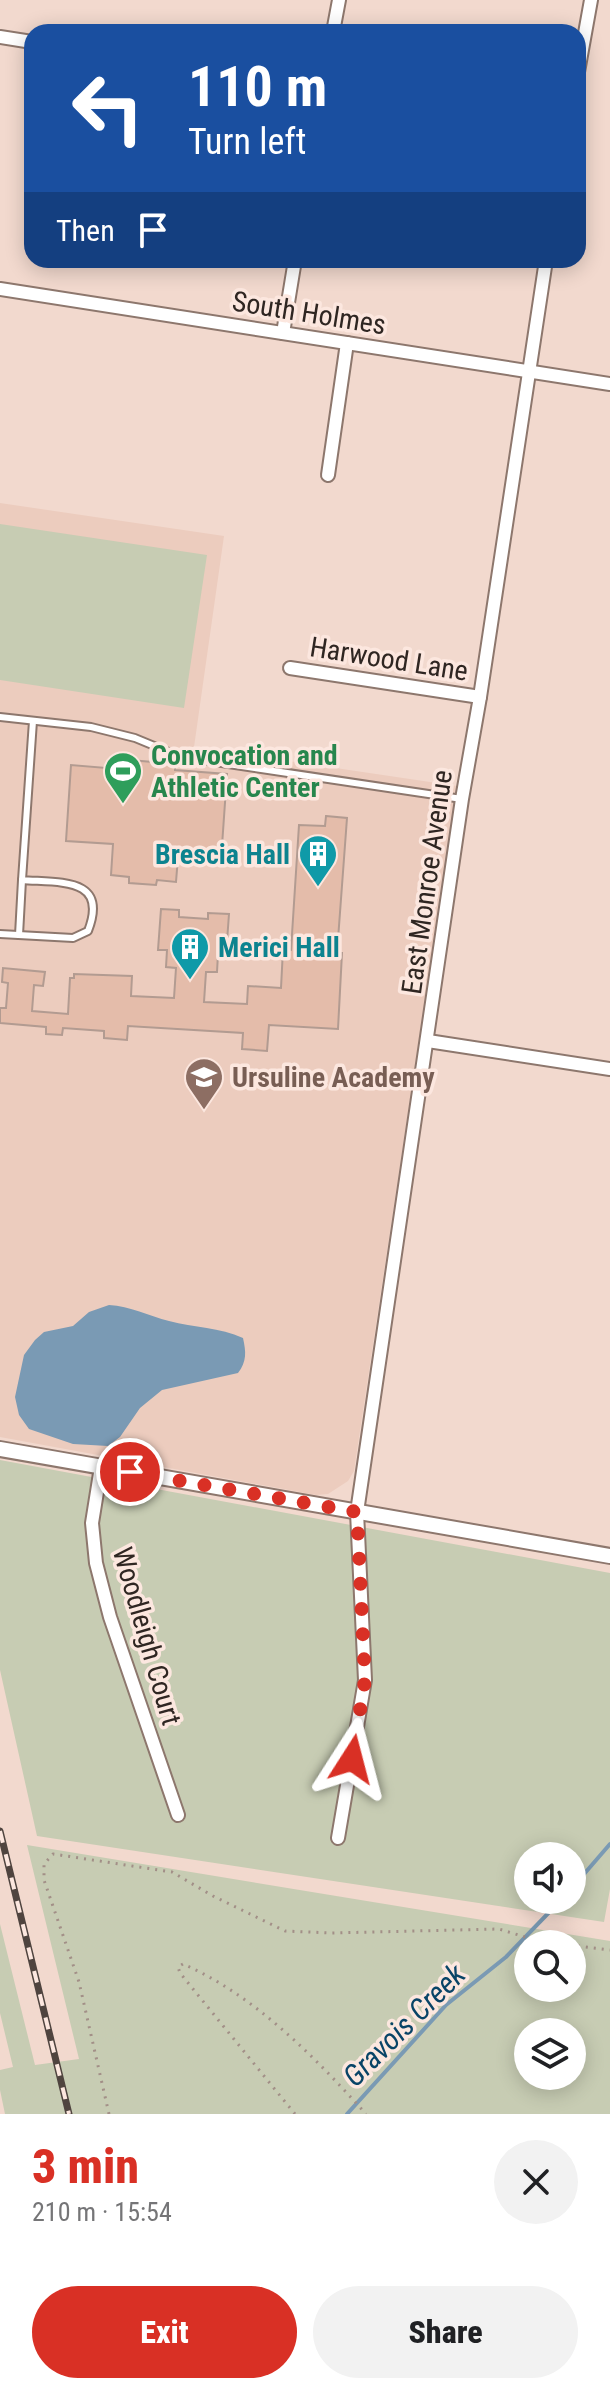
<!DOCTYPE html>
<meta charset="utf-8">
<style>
body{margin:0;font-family:"Roboto Condensed",sans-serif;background:#f2f2f2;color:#202124;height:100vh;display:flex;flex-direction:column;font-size:30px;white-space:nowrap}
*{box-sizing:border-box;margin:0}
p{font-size:26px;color:#757577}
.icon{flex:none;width:44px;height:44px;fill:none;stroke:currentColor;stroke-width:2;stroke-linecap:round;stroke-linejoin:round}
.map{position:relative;height:2114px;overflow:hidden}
.side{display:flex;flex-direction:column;background:#fff;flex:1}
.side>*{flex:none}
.hud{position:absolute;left:24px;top:24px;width:562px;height:244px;border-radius:24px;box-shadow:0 4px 20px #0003;background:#1a4fa0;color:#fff;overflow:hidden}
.controls{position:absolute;left:514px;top:1842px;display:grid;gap:16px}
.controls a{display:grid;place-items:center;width:72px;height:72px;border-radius:50%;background:#fff;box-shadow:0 4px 20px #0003;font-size:40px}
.pin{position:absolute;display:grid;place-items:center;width:68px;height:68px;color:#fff;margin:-34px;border:4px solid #fff;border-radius:50%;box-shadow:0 2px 8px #0007}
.me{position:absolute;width:88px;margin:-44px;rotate:9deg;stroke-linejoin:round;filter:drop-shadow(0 0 6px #0008)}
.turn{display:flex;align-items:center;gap:28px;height:168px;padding:0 32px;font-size:36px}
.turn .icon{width:104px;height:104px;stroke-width:2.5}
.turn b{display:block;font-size:56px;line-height:68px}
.then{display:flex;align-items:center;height:76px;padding:0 32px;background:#0003;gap:16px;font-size:30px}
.round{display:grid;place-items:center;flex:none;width:84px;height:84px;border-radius:42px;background:#f2f2f2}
.overview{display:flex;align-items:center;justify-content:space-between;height:136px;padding:0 32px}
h1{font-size:48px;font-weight:800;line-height:60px;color:#d93025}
.action{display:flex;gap:16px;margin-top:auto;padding:16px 32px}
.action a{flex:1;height:92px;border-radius:48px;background:#d93025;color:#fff;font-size:32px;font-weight:800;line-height:92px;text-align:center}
.action a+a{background:#f2f2f2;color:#202124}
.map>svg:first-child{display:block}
</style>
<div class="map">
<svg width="610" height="2114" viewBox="0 0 610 2114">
<rect width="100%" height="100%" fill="#f2d9ce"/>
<polygon fill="#ecccbe" points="0,503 224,536 194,747 457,786 354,1471 348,1481 328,1494 316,1495 0,1437"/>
<g fill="#c7ccb3" fill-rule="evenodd">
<polygon points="0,524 207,555 184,708 0,680"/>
<path d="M0,1460L610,1573V1889L604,1922L37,1836L0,1670ZM528,1856H572V1900H528Z"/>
<path d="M27,1845L610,1941V2114H5L0,2090V2070L13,2067L0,2013V1924L35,2065L79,2059ZM572,1944V1988H528V1944ZM572,2032V2076H528V2032Z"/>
</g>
<path fill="#7a9ab4" d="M109,1305C130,1306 149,1316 169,1321C194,1328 220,1327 243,1338C246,1352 247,1361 238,1373L162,1390L140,1408L120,1437L108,1446L73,1444L29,1429L19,1415L15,1397L24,1355L35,1340L44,1332L73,1326L89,1312Z"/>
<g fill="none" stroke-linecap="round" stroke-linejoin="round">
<g stroke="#7a9ab4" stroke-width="4">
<polyline points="572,1888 610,1844"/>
<polyline points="347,2114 446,2005 506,1957 561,1900"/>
</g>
</g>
<g fill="#e4bcaa" stroke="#b29b91" stroke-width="2">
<polygon points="130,760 175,764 175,770 227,774 221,860 178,857 176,882 157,880 156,885 129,883 129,877 111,875 113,844 66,841 71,765 130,770"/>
<polygon points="326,816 347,818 337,953 342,953 338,1029 269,1025 267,1051 242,1049 243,1033 128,1026 127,1040 104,1038 104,1031 63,1028 62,1035 46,1034 46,1027 0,1023 0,1008 6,1008 8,983 2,982 3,968 45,972 43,986 34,985 32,1011 68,1014 70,978 74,978 74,974 132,976 131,996 174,998 176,968 166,967 167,950 158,950 161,909 179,910 179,917 208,919 208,913 229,914 226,955 218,954 217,972 206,972 204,1002 247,1004 248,986 281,988 283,949 291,950 299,825 325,826"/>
</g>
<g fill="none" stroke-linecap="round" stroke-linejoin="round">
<defs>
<g id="service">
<polyline points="0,717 91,727 135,738 181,757 462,799"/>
<path d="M0,934L73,938L88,931C109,877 60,883 22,880L33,721"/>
<polyline points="19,935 22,880"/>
</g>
<g id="minor">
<polyline points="333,32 339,0"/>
<polyline points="0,37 32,42"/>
<polyline points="578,72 591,0"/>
<polyline points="0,289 610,384"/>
<polyline points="283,333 295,260"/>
<polyline points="328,475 347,343"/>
<polyline points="290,668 480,697"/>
<polyline points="428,1041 610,1069"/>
<polyline points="101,1467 92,1523 96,1563 110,1617 178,1815"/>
<polyline points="338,1838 365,1680 357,1512 462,799 480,697 546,260"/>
</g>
<polyline id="tertiary" points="0,1449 610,1556"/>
</defs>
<use href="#service" stroke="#8d776d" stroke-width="10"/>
<use href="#minor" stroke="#8d776d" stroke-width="16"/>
<use href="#tertiary" stroke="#8d776d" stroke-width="18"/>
<g stroke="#a28f87" stroke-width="3" stroke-dasharray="2 6" stroke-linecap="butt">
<polyline points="562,1944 610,1950"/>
<polyline points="109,2114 79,1982 44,1880 44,1864 53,1854 172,1872 213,1896 285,1931 331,1933 499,1929 548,1944"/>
<path d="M295,2114L180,1973L178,1967L183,1964C254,1995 315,2057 366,2114"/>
</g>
<use href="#service" stroke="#fff" stroke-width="6"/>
<use href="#minor" stroke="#fff" stroke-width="12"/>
<use href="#tertiary" stroke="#fff" stroke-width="14"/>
<defs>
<polyline id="rail" points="0,1831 69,2114"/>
</defs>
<use href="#rail" stroke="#4f443f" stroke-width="7"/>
<use href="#rail" stroke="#fce7df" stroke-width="4" stroke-dasharray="12" stroke-linecap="butt"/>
</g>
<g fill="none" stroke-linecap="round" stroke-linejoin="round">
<polyline stroke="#d93025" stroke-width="14" stroke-dasharray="0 25.2" points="130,1472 357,1512 365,1680 352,1759"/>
</g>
<defs>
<symbol id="stadium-pin" viewBox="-11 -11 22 30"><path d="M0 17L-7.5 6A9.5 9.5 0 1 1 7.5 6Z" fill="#2e9e5b" stroke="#fce7df"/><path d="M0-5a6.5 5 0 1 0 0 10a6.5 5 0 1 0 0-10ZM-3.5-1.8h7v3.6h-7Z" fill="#fff"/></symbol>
<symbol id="building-pin" viewBox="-11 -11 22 30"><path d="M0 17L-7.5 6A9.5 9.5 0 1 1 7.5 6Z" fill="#0f9aa8" stroke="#fce7df"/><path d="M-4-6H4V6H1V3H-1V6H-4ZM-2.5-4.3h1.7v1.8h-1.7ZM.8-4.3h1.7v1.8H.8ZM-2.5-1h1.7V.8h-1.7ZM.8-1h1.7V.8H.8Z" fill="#fff"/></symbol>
<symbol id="school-pin" viewBox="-11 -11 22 30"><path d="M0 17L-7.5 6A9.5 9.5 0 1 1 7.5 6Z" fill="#8d6e63" stroke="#fce7df"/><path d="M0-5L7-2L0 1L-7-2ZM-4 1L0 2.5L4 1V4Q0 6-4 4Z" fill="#fff"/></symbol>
</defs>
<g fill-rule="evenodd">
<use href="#stadium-pin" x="101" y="749" width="44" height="60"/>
<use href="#building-pin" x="296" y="832" width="44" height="60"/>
<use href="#building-pin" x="168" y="925" width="44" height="60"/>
<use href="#school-pin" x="182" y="1055" width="44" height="60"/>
</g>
<g text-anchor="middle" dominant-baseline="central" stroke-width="7" stroke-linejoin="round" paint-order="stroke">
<g font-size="28" fill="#2f2622" stroke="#fce7df">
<text transform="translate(309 313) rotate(9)">South Holmes</text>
<text transform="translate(389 659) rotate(9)">Harwood Lane</text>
<text transform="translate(427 882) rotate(-82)">East Monroe Avenue</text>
<text transform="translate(147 1636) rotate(74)">Woodleigh Court</text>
</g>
<g font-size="28" font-weight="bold" fill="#27864d" stroke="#fce7df" text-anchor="start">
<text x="151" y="755">Convocation and<tspan x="151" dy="32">Athletic Center</tspan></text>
</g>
<g font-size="28" font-weight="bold" fill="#0d838f" stroke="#fce7df" text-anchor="end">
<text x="290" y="854">Brescia Hall</text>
<text x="218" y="947" text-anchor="start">Merici Hall</text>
</g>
<g font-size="28" font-weight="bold" fill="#785e54" stroke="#fce7df" text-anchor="start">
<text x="232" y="1077">Ursuline Academy</text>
</g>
<g font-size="30" font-style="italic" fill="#094467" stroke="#fce7df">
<text transform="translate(404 2025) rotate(-45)">Gravois Creek</text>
</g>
</g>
</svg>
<div class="controls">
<a><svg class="icon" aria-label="sound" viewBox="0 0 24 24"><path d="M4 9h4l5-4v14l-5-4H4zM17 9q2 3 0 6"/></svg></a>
<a><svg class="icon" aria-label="search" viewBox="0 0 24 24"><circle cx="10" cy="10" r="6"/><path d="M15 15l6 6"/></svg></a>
<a><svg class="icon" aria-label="layers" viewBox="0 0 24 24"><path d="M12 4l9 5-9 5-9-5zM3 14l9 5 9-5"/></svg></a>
</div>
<div class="pin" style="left:130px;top:1472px;background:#d93025"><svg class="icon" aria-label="arrive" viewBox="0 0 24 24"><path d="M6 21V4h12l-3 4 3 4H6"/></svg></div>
<svg class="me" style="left:352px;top:1759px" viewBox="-20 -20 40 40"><path d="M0-17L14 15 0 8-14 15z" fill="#d93025" stroke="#fff" stroke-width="4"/></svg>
<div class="hud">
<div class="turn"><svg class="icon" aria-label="left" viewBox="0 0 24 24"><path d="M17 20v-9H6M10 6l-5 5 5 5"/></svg><div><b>110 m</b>Turn left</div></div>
<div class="then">Then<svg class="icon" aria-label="arrive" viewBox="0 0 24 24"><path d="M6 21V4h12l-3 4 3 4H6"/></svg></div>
</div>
</div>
<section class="side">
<div class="overview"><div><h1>3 min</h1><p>210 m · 15:54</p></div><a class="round"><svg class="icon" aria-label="close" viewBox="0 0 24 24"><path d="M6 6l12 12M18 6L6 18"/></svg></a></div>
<div class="action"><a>Exit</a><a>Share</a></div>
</section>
